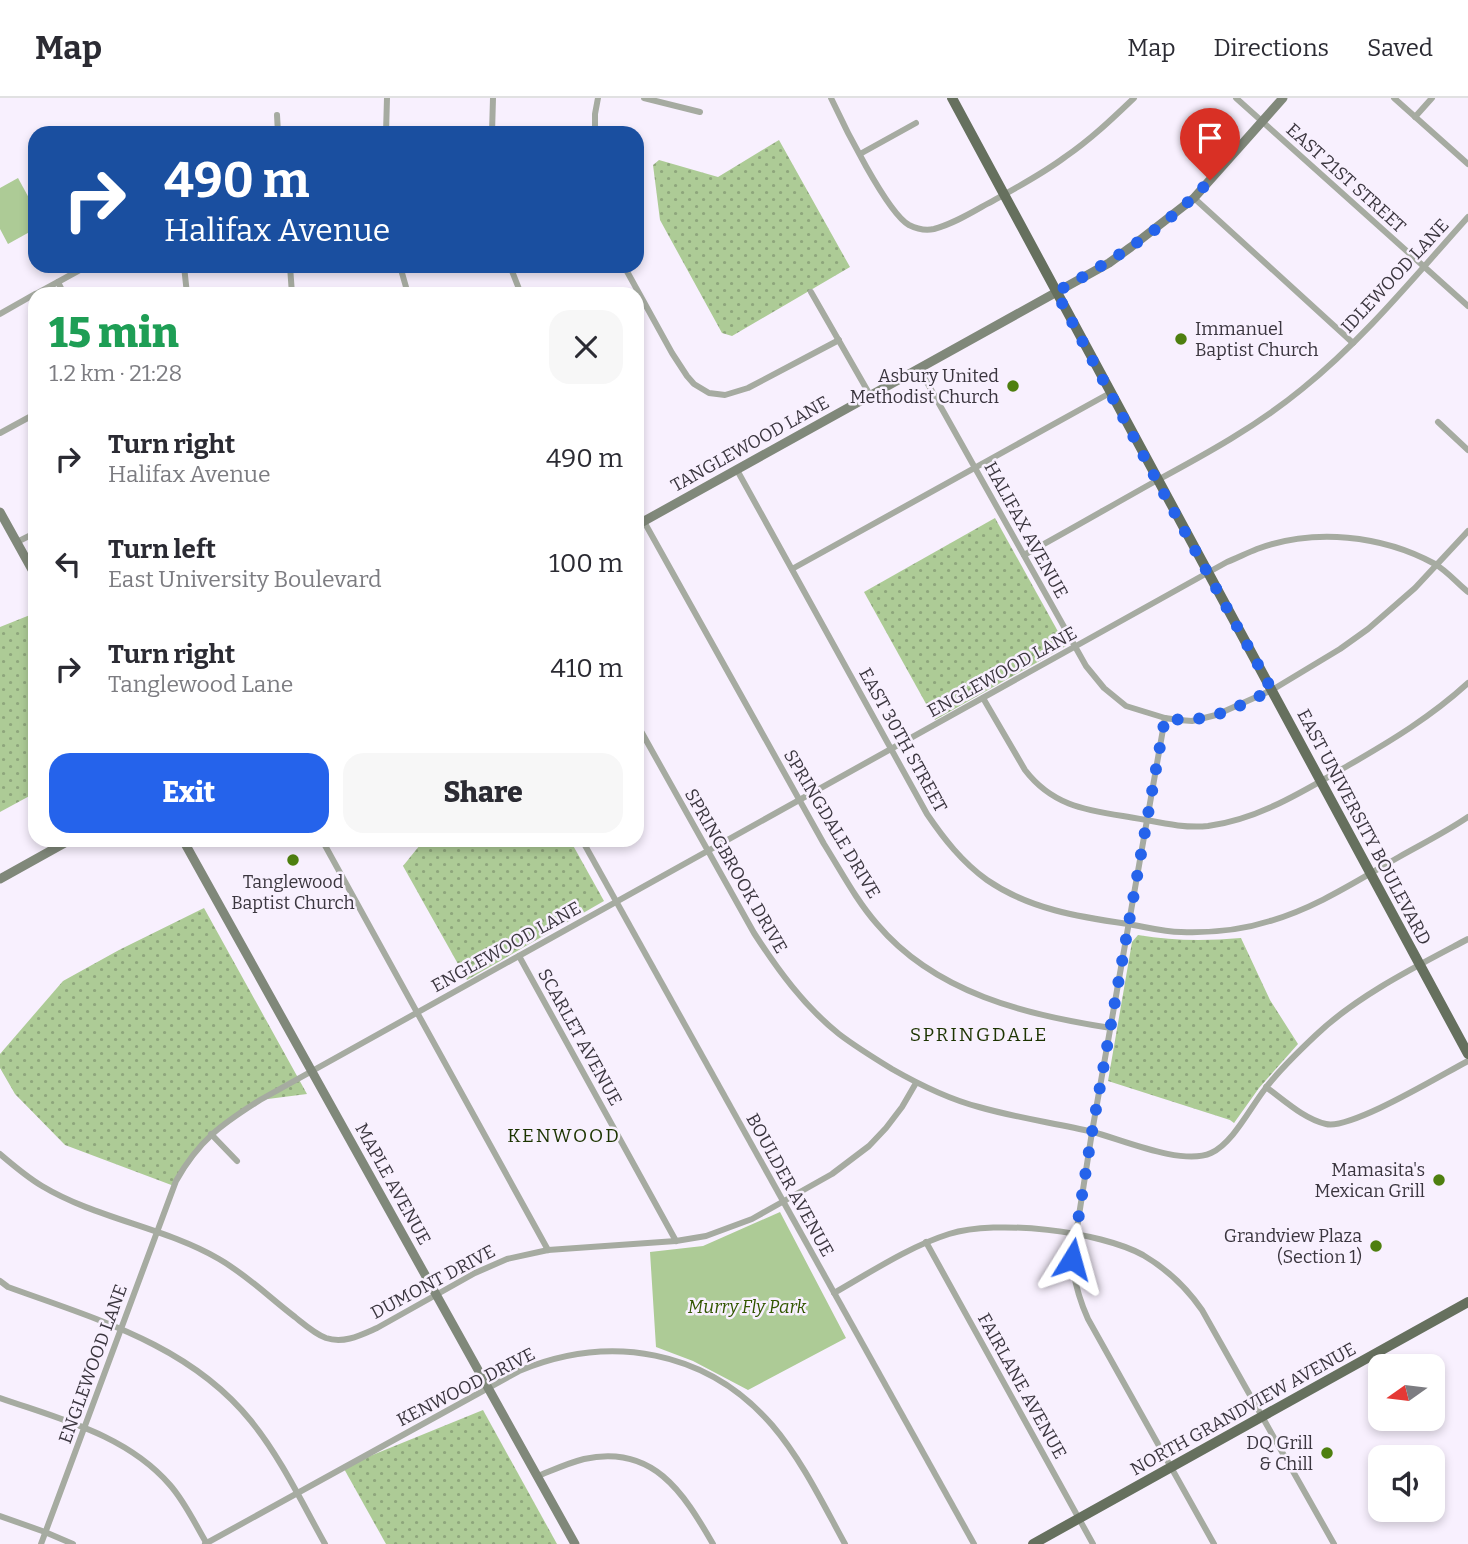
<!DOCTYPE html>
<meta charset="utf-8">
<style>
body{margin:0;font-family:Bitter,serif;background:#f7f7f7;color:#2b2b33;height:100vh;display:flex;flex-direction:column;font-size:26px;white-space:nowrap}
*{box-sizing:border-box;margin:0}
p{font-size:23px;color:#7c7c81}
.icon{flex:none;width:38px;height:38px;fill:none;stroke:currentColor;stroke-width:2;stroke-linecap:round;stroke-linejoin:round}
.map{position:relative;flex:1;overflow:hidden}
.side{position:absolute;left:28px;top:189px;width:616px;height:560px;display:flex;flex-direction:column;background:#fff;border-radius:21px;box-shadow:0 4px 10px #0003}
.side>*{flex:none}
.top-card{position:absolute;left:28px;top:28px;width:616px;height:147px;border-radius:21px;box-shadow:0 4px 10px #0003;background:#1a4fa0;color:#fff;overflow:hidden}
.needle{width:46px;rotate:256deg}
.fabs{position:absolute;left:1368px;top:1256px;display:grid;gap:14px}
.fabs a{display:grid;place-items:center;width:77px;height:77px;border-radius:14px;background:#fff;box-shadow:0 4px 10px #0003;font-size:35px}
.pin{position:absolute;display:grid;place-items:center;width:60px;height:60px;color:#fff;margin:-72px -30px;border-radius:50% 50% 50% 0;rotate:-45deg;box-shadow:0 0 7px #0007}
.pin .icon{rotate:45deg}
.me{position:absolute;width:77px;margin:-38px;rotate:8deg;stroke-linejoin:round;filter:drop-shadow(0 0 5px #0008)}
.turn{display:flex;align-items:center;gap:24px;height:147px;padding:0 21px;font-size:32px}
.turn .icon{width:91px;height:91px;stroke-width:2.5}
.turn b{display:block;font-size:49px;line-height:60px}
.round{display:grid;place-items:center;flex:none;width:74px;height:74px;border-radius:21px;background:#f7f7f7}
.overview{display:flex;align-items:center;justify-content:space-between;height:119px;padding:0 21px}
h1{font-size:42px;font-weight:800;line-height:52px;color:#1e9e55}
.cta{display:flex;gap:14px;margin-top:auto;padding:14px 21px}
.cta a{flex:1;height:80px;border-radius:21px;background:#2563eb;color:#fff;font-size:28px;font-weight:800;line-height:80px;text-align:center}
.cta a+a{background:#f7f7f7;color:#2b2b33}
ul{padding:0;list-style:none}
li{display:flex;align-items:center;gap:21px;height:105px;padding:0 21px}
li div{flex:1}
li b{display:block;font-size:26px}
li em{font-style:normal}
header{display:flex;align-items:center;gap:42px;box-sizing:border-box;height:98px;padding:0 35px;background:#fff;border-bottom:2px solid #e1e1e2}
header strong{font-size:33px}
nav{display:flex;gap:38px;margin-inline-start:auto;font-size:24px}
.map>svg:first-child{display:block}
</style>
<header>
<strong>Map</strong>
<nav><a>Map</a><a>Directions</a><a>Saved</a></nav>
</header>
<div class="map">
<svg width="1468" height="1446" viewBox="0 0 1468 1446">
<defs>
<pattern id="grass-dots" width="8" height="8" patternUnits="userSpaceOnUse" patternTransform="scale(1.75)"><rect width="8" height="8" fill="#adcb96"/><path d="M2 2h.1M6 6h.1" fill="none" stroke="#8ea67c" stroke-width="1.8" stroke-linecap="round"/></pattern>
</defs>
<rect width="100%" height="100%" fill="#f8f0fe"/>
<g fill="url(#grass-dots)">
<polygon points="779,42 850,169 732,238 722,235 660,122 653,67 659,62 718,79"/>
<polygon points="995,420 1066,548 935,622 864,494"/>
<polygon points="35,515 35,695 0,714 0,529"/>
<polygon points="424,742 570,742 604,803 467,882 403,768"/>
<polygon points="204,810 307,996 260,1002 211,1036 174,1088 65,1047 15,996 0,970 0,956 63,883 119,852"/>
<path d="M1138,837C1173,843 1206,843 1241,840L1270,902L1298,946L1259,990L1234,1025L1230,1022L1108,983L1132,844Z"/>
<polygon points="483,1312 557,1446 386,1446 343,1369"/>
</g>
<g fill="#adcb96">
<polygon points="18,80 35,111 35,131 8,146 0,131 0,90"/>
<polygon points="780,1114 846,1240 748,1292 693,1263 656,1249 650,1154 703,1148"/>
</g>
<g fill="none" stroke-linecap="round" stroke-linejoin="round">
<g stroke="#a6aba1" stroke-width="6">
<polyline points="644,0 700,14"/>
<path d="M831,0C843,26 887,115 909,127C917,131 925,133 934,131C953,126 971,115 987,106C1014,91 1041,77 1065,59C1090,42 1112,21 1134,0"/>
<polyline points="1236,0 1468,208"/>
<polyline points="1394,0 1468,66"/>
<polyline points="277,17 278,35"/>
<polyline points="1415,19 1432,0"/>
<polyline points="386,35 387,0"/>
<polyline points="492,35 493,0"/>
<polyline points="595,35 595,16 598,0"/>
<polyline points="860,56 916,25"/>
<polyline points="1194,100 1353,245"/>
<polyline points="184,168 187,196"/>
<polyline points="290,168 292,196"/>
<polyline points="400,168 408,196"/>
<polyline points="510,168 521,196"/>
<polyline points="624,168 672,255 687,278 694,286 709,295 725,297 748,290 839,242"/>
<polyline points="58,184 64,196"/>
<polyline points="811,194 870,297"/>
<polyline points="36,196 87,168"/>
<polyline points="0,216 35,196"/>
<polyline points="919,270 1086,568 1104,590 1126,608 1165,620 1179,622 1192,623 1216,617 1272,592 1340,551 1368,531 1415,490 1468,433"/>
<polyline points="1438,324 1468,352"/>
<polyline points="0,335 35,316"/>
<path d="M737,372L927,716C944,741 962,764 987,782C1029,811 1079,819 1128,826C1146,829 1164,834 1181,834C1211,835 1242,832 1270,823C1316,810 1358,782 1399,759C1422,746 1446,734 1468,719"/>
<path d="M637,411L824,746C841,773 856,802 877,826C935,895 1026,917 1111,930"/>
<polyline points="17,444 35,435"/>
<path d="M1024,457C1068,433 1111,408 1154,384C1206,356 1257,328 1302,291C1364,241 1415,178 1468,119"/>
<polyline points="792,471 1110,295"/>
<path d="M983,600L1025,672C1051,706 1083,712 1123,718C1151,722 1180,731 1208,728C1260,721 1305,692 1349,667C1391,643 1432,618 1468,585"/>
<path d="M1165,620L1092,1034L1072,1162C1074,1183 1079,1201 1088,1221L1214,1446"/>
<path d="M637,626L754,835C778,872 804,908 839,936C856,949 874,960 892,971C920,987 948,1001 979,1009C1017,1020 1055,1025 1093,1034C1123,1042 1183,1068 1211,1055C1233,1045 1250,1010 1265,991C1279,972 1299,953 1316,937C1358,897 1417,868 1468,841"/>
<polyline points="322,742 548,1152"/>
<polyline points="582,742 974,1446"/>
<polyline points="519,858 676,1143"/>
<path d="M1266,989C1284,1002 1304,1021 1326,1026C1351,1032 1441,977 1468,963"/>
<polyline points="211,1036 237,1063"/>
<path d="M0,1056C14,1068 27,1079 42,1088C97,1121 164,1129 219,1161C247,1177 270,1200 295,1219C305,1227 315,1236 326,1240C344,1246 361,1237 377,1230L475,1175L507,1161L548,1152L676,1143L706,1138L752,1121L832,1076L869,1048L886,1030L902,1009L916,985"/>
<polyline points="926,1144 1093,1446"/>
<path d="M0,1183L8,1189C96,1221 190,1247 251,1323C281,1360 302,1405 325,1446"/>
<path d="M834,1195C871,1174 908,1149 949,1136C997,1121 1099,1133 1143,1157C1167,1171 1186,1189 1202,1212L1334,1446"/>
<path d="M0,1300C60,1321 127,1337 170,1387C185,1404 195,1426 207,1446"/>
<path d="M538,1378C553,1372 568,1365 584,1361C653,1346 683,1394 713,1446"/>
<polyline points="0,1418 45,1434 73,1446"/>
<path d="M41,1446L176,1083C199,1042 222,1026 260,1002L1227,464C1237,460 1247,455 1257,451C1314,430 1382,437 1435,466C1447,473 1457,485 1468,494"/>
<path d="M205,1446L519,1273C610,1235 707,1252 772,1327C802,1362 823,1406 845,1446"/>
</g>
<g stroke="#80887a" stroke-width="9">
<polyline points="0,414 35,477"/>
<polyline points="637,427 1109,165 1131,149 1194,100 1283,0"/>
<polyline points="183,742 575,1446"/>
<polyline points="0,781 70,742"/>
</g>
<g stroke="#66705e" stroke-width="10">
<polyline points="952,0 1468,956"/>
<polyline points="1033,1446 1468,1204"/>
</g>
</g>
<g fill="none" stroke-linecap="round" stroke-linejoin="round">
<path stroke="#2563eb" stroke-width="12" stroke-dasharray="0 21.6" d="M1072,1161L1092,1034L1165,620C1208,627 1234,610 1272,592L1157,383L1056,194C1112,163 1167,129 1210,82"/>
</g>
<g fill="#4e7f0f" stroke="#f8f0fe" stroke-width="2.5">
<circle cx="1181" cy="241" r="7"/>
<circle cx="1013" cy="288" r="7"/>
<circle cx="293" cy="762" r="7"/>
<circle cx="1439" cy="1082" r="7"/>
<circle cx="1376" cy="1148" r="7"/>
<circle cx="1327" cy="1355" r="7"/>
</g>
<g text-anchor="middle" dominant-baseline="central" stroke-width="5" stroke-linejoin="round" paint-order="stroke">
<g font-size="18" fill="#3b363f" stroke="#f8f0fe">
<text transform="translate(1346 80) rotate(42)">EAST 21ST STREET</text>
<text transform="translate(1395 178) rotate(-47)">IDLEWOOD LANE</text>
<text transform="translate(750 346) rotate(-29)">TANGLEWOOD LANE</text>
<text transform="translate(1026 432) rotate(61)">HALIFAX AVENUE</text>
<text transform="translate(1002 574) rotate(-29)">ENGLEWOOD LANE</text>
<text transform="translate(903 642) rotate(61)">EAST 30TH STREET</text>
<text transform="translate(832 726) rotate(59)">SPRINGDALE DRIVE</text>
<text transform="translate(1364 729) rotate(62)">EAST UNIVERSITY BOULEVARD</text>
<text transform="translate(736 773) rotate(60)">SPRINGBROOK DRIVE</text>
<text transform="translate(506 849) rotate(-29)">ENGLEWOOD LANE</text>
<text transform="translate(580 939) rotate(61)">SCARLET AVENUE</text>
<text transform="translate(393 1086) rotate(61)">MAPLE AVENUE</text>
<text transform="translate(790 1087) rotate(61)">BOULDER AVENUE</text>
<text transform="translate(433 1184) rotate(-28)">DUMONT DRIVE</text>
<text transform="translate(93 1266) rotate(-70)">ENGLEWOOD LANE</text>
<text transform="translate(1022 1288) rotate(61)">FAIRLANE AVENUE</text>
<text transform="translate(466 1289) rotate(-27)">KENWOOD DRIVE</text>
<text transform="translate(1243 1311) rotate(-29)">NORTH GRANDVIEW AVENUE</text>
</g>
<g font-size="18" fill="#3b363f" stroke="#f8f0fe" text-anchor="end">
<text x="1195" y="231" text-anchor="start">Immanuel<tspan x="1195" dy="21">Baptist Church</tspan></text>
<text x="999" y="278">Asbury United<tspan x="999" dy="21">Methodist Church</tspan></text>
<text x="293" y="784" text-anchor="middle">Tanglewood<tspan x="293" dy="21">Baptist Church</tspan></text>
<text x="1425" y="1072">Mamasita's<tspan x="1425" dy="21">Mexican Grill</tspan></text>
<text x="1362" y="1138">Grandview Plaza<tspan x="1362" dy="21">(Section 1)</tspan></text>
<text x="1313" y="1345">DQ Grill<tspan x="1313" dy="21">&amp; Chill</tspan></text>
</g>
<g font-size="18" font-style="italic" fill="#325600" stroke="#f8f0fe">
<text x="747" y="1209">Murry Fly Park</text>
</g>
<g font-size="19" letter-spacing="2" fill="#1c3401" stroke="#f8f0fe">
<text x="979" y="936">SPRINGDALE</text>
<text x="564" y="1037">KENWOOD</text>
</g>
</g>
</svg>
<div class="fabs">
<a><svg class="needle" viewBox="-14 -14 28 28"><path d="M0-13l5 13h-10z" fill="#e53935"/><path d="M0 13l5-13h-10z" fill="#7c7c81"/></svg></a>
<a><svg class="icon" aria-label="sound" viewBox="0 0 24 24"><path d="M4 9h4l5-4v14l-5-4H4zM17 9q2 3 0 6"/></svg></a>
</div>
<div class="pin" style="left:1210px;top:82px;background:#d93025"><svg class="icon" aria-label="arrive" viewBox="0 0 24 24"><path d="M6 21V4h12l-3 4 3 4H6"/></svg></div>
<svg class="me" style="left:1072px;top:1161px" viewBox="-20 -20 40 40"><path d="M0-17L14 15 0 8-14 15z" fill="#2563eb" stroke="#fff" stroke-width="4"/></svg>
<div class="top-card">
<div class="turn"><svg class="icon" aria-label="right" viewBox="0 0 24 24"><path d="M7 20v-9h11M14 6l5 5-5 5"/></svg><div><b>490 m</b>Halifax Avenue</div></div>
</div>
<section class="side">
<div class="overview"><div><h1>15 min</h1><p>1.2 km · 21:28</p></div><a class="round"><svg class="icon" aria-label="close" viewBox="0 0 24 24"><path d="M6 6l12 12M18 6L6 18"/></svg></a></div>
<ul>
<li><svg class="icon" aria-label="right" viewBox="0 0 24 24"><path d="M7 20v-9h11M14 6l5 5-5 5"/></svg><div><b>Turn right</b><p>Halifax Avenue</p></div><em>490 m</em></li>
<li><svg class="icon" aria-label="left" viewBox="0 0 24 24"><path d="M17 20v-9H6M10 6l-5 5 5 5"/></svg><div><b>Turn left</b><p>East University Boulevard</p></div><em>100 m</em></li>
<li><svg class="icon" aria-label="right" viewBox="0 0 24 24"><path d="M7 20v-9h11M14 6l5 5-5 5"/></svg><div><b>Turn right</b><p>Tanglewood Lane</p></div><em>410 m</em></li>
</ul>
<div class="cta"><a>Exit</a><a>Share</a></div>
</section>
</div>
